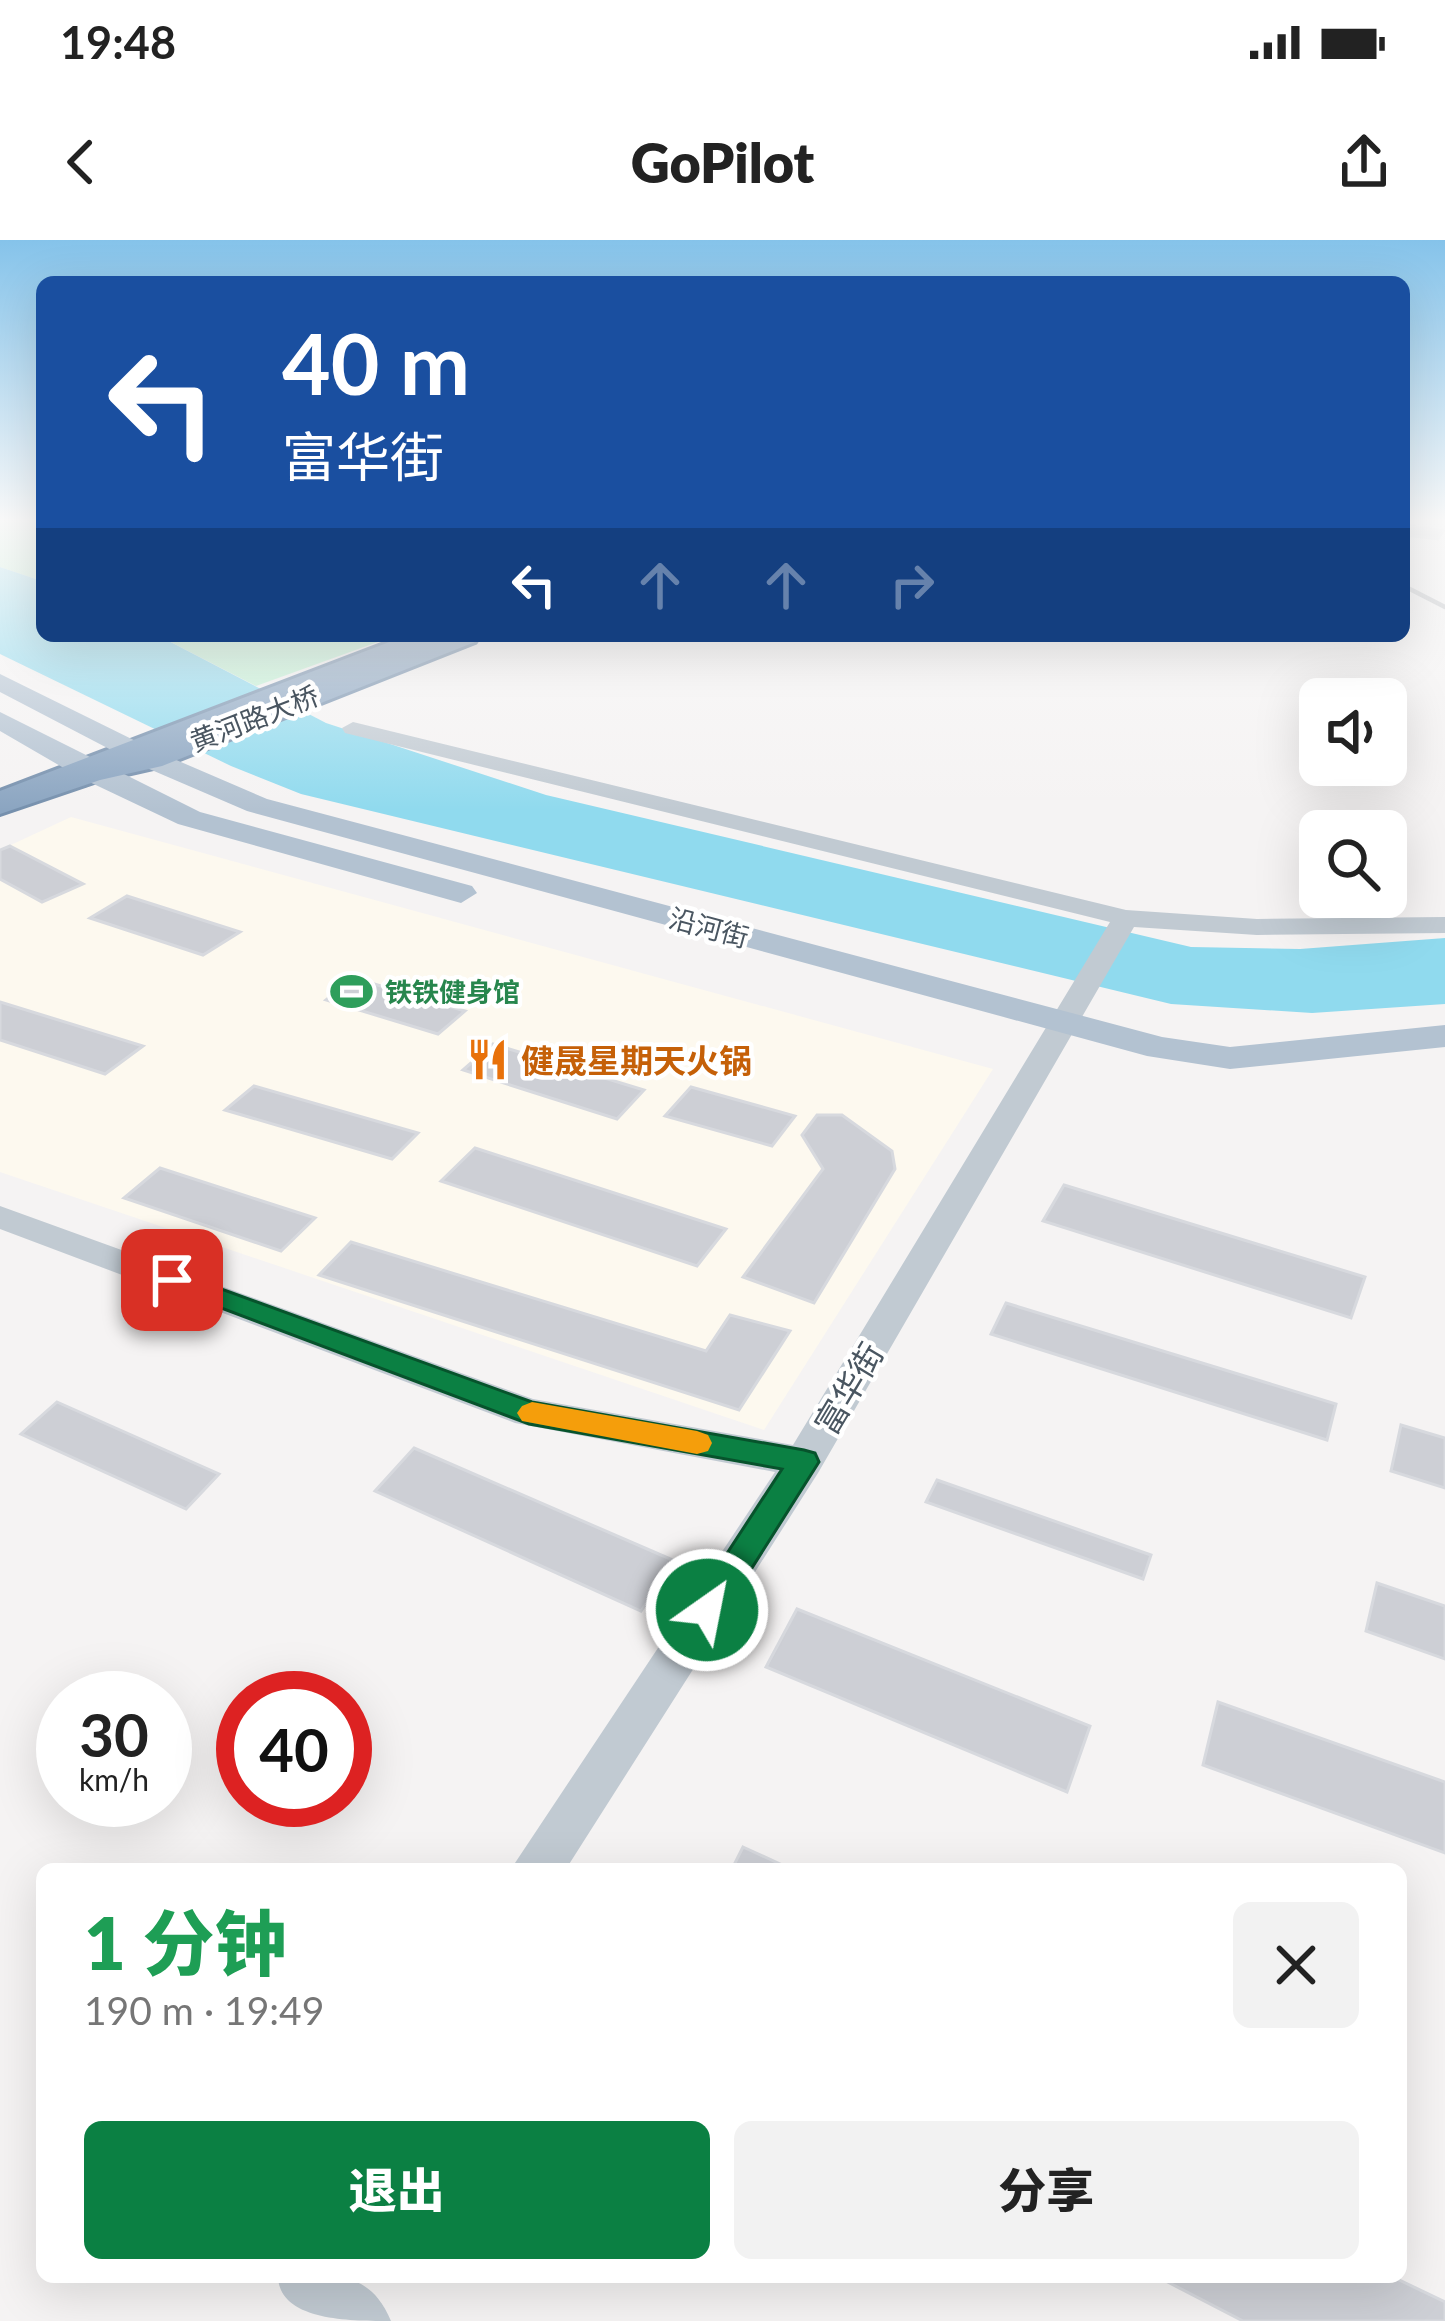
<!DOCTYPE html>
<html lang="zh">
<meta charset="utf-8">
<style>
body{margin:0;font-family:Lato,"Noto Sans SC",sans-serif;background:#f2f2f2;color:#222;height:100vh;display:flex;flex-direction:column;font-size:45px;white-space:nowrap}
*{box-sizing:border-box;margin:0}
p{font-size:39px;color:#767676}
.icon{flex:none;width:66px;height:66px;fill:none;stroke:currentColor;stroke-width:2;stroke-linecap:round;stroke-linejoin:round}
.map{position:relative;flex:1;overflow:hidden}
.drawer{position:absolute;left:36px;top:1623px;width:1371px;height:420px;display:flex;flex-direction:column;background:#fff;border-radius:18px;box-shadow:0 12px 48px #0002}
.drawer>*{flex:none}
.banner{position:absolute;left:36px;top:36px;width:1374px;height:366px;border-radius:18px;box-shadow:0 12px 48px #0002;background:#1a4fa0;color:#fff;overflow:hidden}
.tools{position:absolute;left:1299px;top:438px;display:grid;gap:24px}
.tools a{display:grid;place-items:center;width:108px;height:108px;border-radius:18px;background:#fff;box-shadow:0 12px 48px #0002;font-size:60px}
.speed{position:absolute;left:36px;top:1431px;display:flex;gap:24px;font-size:60px;font-weight:700;text-align:center}
.speed>*{display:grid;place-content:center;width:156px;height:156px;border-radius:50%;background:#fff;box-shadow:0 12px 48px #0002;line-height:1}
.speed small{font-size:30px;font-weight:400}
.speed .limit{border:18px solid #d22;background:#fff;color:#111}
.pin{position:absolute;display:grid;place-items:center;width:102px;height:102px;color:#fff;margin:-51px;border-radius:24px;box-shadow:0 6px 18px #0006}
.me{position:absolute;width:132px;margin:-66px;rotate:33deg;stroke-linejoin:round;filter:drop-shadow(0 0 9px #0008)}
.turn{display:flex;align-items:center;gap:42px;height:252px;padding:0 48px;font-size:54px}
.turn .icon{width:156px;height:156px;stroke-width:2.5}
.turn b{display:block;font-size:84px;line-height:102px}
.lanes{display:flex;align-items:center;height:114px;padding:0 48px;background:#0003;justify-content:center;gap:60px;direction:ltr}
.lanes .off{opacity:.35}
.round{display:grid;place-items:center;flex:none;width:126px;height:126px;border-radius:18px;background:#f2f2f2}
.summary{display:flex;align-items:center;justify-content:space-between;height:204px;padding:0 48px}
h1{font-size:72px;font-weight:800;line-height:90px;color:#1e9e55}
.primary-button{display:flex;gap:24px;margin-top:auto;padding:24px 48px}
.primary-button a{flex:1;height:138px;border-radius:18px;background:#0b8043;color:#fff;font-size:48px;font-weight:800;line-height:138px;text-align:center}
.primary-button a+a{background:#f2f2f2;color:#222}
.status{display:flex;justify-content:space-between;align-items:center;height:84px;padding:0 60px;background:#fff;direction:ltr}
.status svg{height:33px;fill:currentColor}
header{display:flex;justify-content:space-between;align-items:center;height:156px;padding:0 48px;background:#fff;font-size:54px;font-weight:800}
.map>svg:first-child{display:block}
</style>
<div class="status"><b>19:48</b><svg viewBox="0 0 49 12"><path d="M0 12V9h3v3zM5 12V6h3v6zM10 12V3h3v9zM15 12V0h3v12zM26 1h20v11H26zM47 4h2v5h-2z"/></svg></div>
<header><svg class="icon" aria-label="back" viewBox="0 0 24 24"><path d="M15 5l-7 7 7 7"/></svg>GoPilot<svg class="icon" aria-label="share" viewBox="0 0 24 24"><path d="M12 15V3M7 8l5-5 5 5M5 13v7h14v-7"/></svg></header>
<div class="map">
<svg width="1445" height="2081" viewBox="0 0 1445 2081">
<rect width="100%" height="100%" fill="#f5f3f3"/>
<polygon fill="#fdf9ef" points="71,577 993,829 764,1190 0,932 0,610"/>
<g fill="#c3f1d5">
<polygon points="0,279 42,279 42,341 0,327"/>
<polygon points="159,396 376,396 386,399 256,446"/>
</g>
<polygon fill="#90daee" points="0,327 42,341 42,396 159,396 326,483 546,555 1191,707 1300,709 1445,698 1445,764 1312,773 1171,764 301,554 231,526 0,414"/>
<g fill="#cdcfd5" stroke="#d7d9de" stroke-width="3">
<polygon points="1404,285 1443,291 1438,299 1404,295"/>
<polygon points="10,606 83,644 42,662 0,639 0,610"/>
<polygon points="127,656 240,692 203,715 90,678"/>
<polygon points="354,738 465,771 438,794 326,760"/>
<polygon points="0,762 143,806 105,834 0,800"/>
<polygon points="493,804 644,850 617,879 463,830"/>
<polygon points="254,846 418,893 392,919 225,870"/>
<polygon points="691,847 795,876 772,906 665,876"/>
<polygon points="817,875 842,875 892,911 895,929 814,1063 743,1037 823,929 802,895"/>
<polygon points="475,908 726,989 697,1026 441,941"/>
<polygon points="160,928 315,978 281,1011 124,958"/>
<polygon points="1064,945 1365,1037 1351,1078 1043,981"/>
<polygon points="351,1002 706,1111 730,1075 790,1091 739,1170 319,1035"/>
<polygon points="1006,1063 1336,1164 1327,1200 991,1094"/>
<polygon points="57,1162 219,1234 186,1269 21,1194"/>
<polygon points="1401,1185 1445,1198 1445,1248 1391,1231"/>
<polygon points="414,1208 675,1321 641,1371 375,1251"/>
<polygon points="937,1240 1151,1315 1143,1339 926,1262"/>
<polygon points="1377,1343 1445,1366 1445,1419 1366,1391"/>
<polygon points="797,1369 1090,1486 1067,1552 766,1427"/>
<polygon points="1218,1462 1445,1542 1445,1613 1203,1525"/>
<polygon points="743,1607 791,1629 732,1629"/>
<polygon points="1158,2037 1393,2037 1445,2062 1445,2081 1243,2081"/>
</g>
<g fill="none" stroke-linecap="round" stroke-linejoin="round">
<defs>
<polygon id="highway" points="405,396 479,396 475,402 162,526 100,540 0,574 0,551"/>
</defs>
<use href="#highway" stroke="#7690ad" stroke-width="6"/>
<g fill="#c1cad2" fill-rule="evenodd">
<polygon points="353,482 1126,670 1257,679 1445,677 1445,693 1257,695 1134,687 818,1233 566,1629 511,1629 775,1232 515,1183 0,989 0,966 533,1159 793,1205 1110,682 345,493 342,488"/>
<path d="M278,2037C329,2037 368,2026 391,2081C350,2081 280,2081 278,2037Z"/>
</g>
<g fill="#b3c2d1" fill-rule="evenodd">
<polygon points="0,434 160,513 267,559 1162,797 1230,807 1445,785 1445,807 1230,829 1147,816 247,571 140,525 0,452"/>
<polygon points="0,472 200,572 472,646 477,653 461,663 178,584 81,538 0,491"/>
</g>
<use href="#highway" fill="#8ba5c1" fill-rule="evenodd"/>
<polyline stroke="#b5b8bd" stroke-width="4.5" points="1404,346 1445,367"/>
</g>
<linearGradient id="sky" x2="0" y2="1"><stop stop-color="#85c3ea"/><stop offset="0.49" stop-color="#fafafa"/><stop offset="1" stop-color="#fafafa" stop-opacity="0"/></linearGradient>
<rect width="1445" height="570" fill="url(#sky)"/>
<polygon fill="#0b8043" stroke="#07532c" stroke-width="3" points="172,1031 532,1162 804,1210 815,1213 819,1222 719,1380 707,1384 695,1380 690,1370 782,1229 529,1184 163,1046 159,1040 163,1033"/>
<polygon fill="#f59e0b" points="532,1162 697,1191 708,1195 712,1203 708,1211 697,1214 522,1181 517,1173 522,1166"/>
<defs>
<symbol id="stadium-bare" viewBox="-9 -9 18 18"><path d="M0-5a6.5 5 0 1 0 0 10a6.5 5 0 1 0 0-10ZM-3.5-1.8h7v3.6h-7Z" fill="#2e9e5b" stroke="#fff" stroke-width="2.5" paint-order="stroke"/></symbol>
<symbol id="restaurant-bare" viewBox="-9 -9 18 18"><path d="M-5-6h1v4h1v-4h1v4h1v-4h1v5L-1.5 .5V6h-2V.5L-5-1ZM5-6V6H3V1.5H1.5Q1.5-4 5-6Z" fill="#e8710a" stroke="#fff" stroke-width="2.5" paint-order="stroke"/></symbol>
</defs>
<g fill-rule="evenodd">
<use href="#stadium-bare" x="322" y="722" width="59" height="59"/>
<use href="#restaurant-bare" x="458" y="790" width="59" height="59"/>
</g>
<g text-anchor="middle" dominant-baseline="central" stroke-width="9" stroke-linejoin="round" paint-order="stroke">
<g font-size="27" fill="#4a5661" stroke="#fff">
<text transform="translate(254 478) rotate(-21)">黄河路大桥</text>
<text transform="translate(709 687) rotate(15)">沿河街</text>
</g>
<g font-size="27" font-weight="bold" fill="#27864d" stroke="#fff" text-anchor="start">
<text x="385" y="751">铁铁健身馆</text>
</g>
<g font-size="33" font-weight="bold" fill="#c56008" stroke="#fff" text-anchor="start">
<text x="521" y="820">健晟星期天火锅</text>
</g>
<g font-size="33" fill="#4a5661" stroke="#fff">
<text transform="translate(848 1148) rotate(-59)">富华街</text>
</g>
</g>
</svg>
<div class="tools">
<a><svg class="icon" aria-label="sound" viewBox="0 0 24 24"><path d="M4 9h4l5-4v14l-5-4H4zM17 9q2 3 0 6"/></svg></a>
<a><svg class="icon" aria-label="search" viewBox="0 0 24 24"><circle cx="10" cy="10" r="6"/><path d="M15 15l6 6"/></svg></a>
</div>
<div class="speed"><div>30<small>km/h</small></div><div class="limit">40</div></div>
<div class="pin" style="left:172px;top:1040px;background:#d93025"><svg class="icon" aria-label="arrive" viewBox="0 0 24 24"><path d="M6 21V4h12l-3 4 3 4H6"/></svg></div>
<svg class="me" style="left:707px;top:1370px" viewBox="-20 -20 40 40"><circle r="17" fill="#0b8043" stroke="#fff" stroke-width="3"/><path d="M0-11L8 9 0 5-8 9z" fill="#fff"/></svg>
<div class="banner">
<div class="turn"><svg class="icon" aria-label="left" viewBox="0 0 24 24"><path d="M17 20v-9H6M10 6l-5 5 5 5"/></svg><div><b>40 m</b>富华街</div></div>
<div class="lanes"><svg class="icon" aria-label="left" viewBox="0 0 24 24"><path d="M17 20v-9H6M10 6l-5 5 5 5"/></svg><svg class="icon off" aria-label="ahead" viewBox="0 0 24 24"><path d="M12 20V5M6 11l6-6 6 6"/></svg><svg class="icon off" aria-label="ahead" viewBox="0 0 24 24"><path d="M12 20V5M6 11l6-6 6 6"/></svg><svg class="icon off" aria-label="right" viewBox="0 0 24 24"><path d="M7 20v-9h11M14 6l5 5-5 5"/></svg></div>
</div>
<section class="drawer">
<div class="summary"><div><h1>1 分钟</h1><p>190 m · 19:49</p></div><a class="round"><svg class="icon" aria-label="close" viewBox="0 0 24 24"><path d="M6 6l12 12M18 6L6 18"/></svg></a></div>
<div class="primary-button"><a>退出</a><a>分享</a></div>
</section>
</div>
